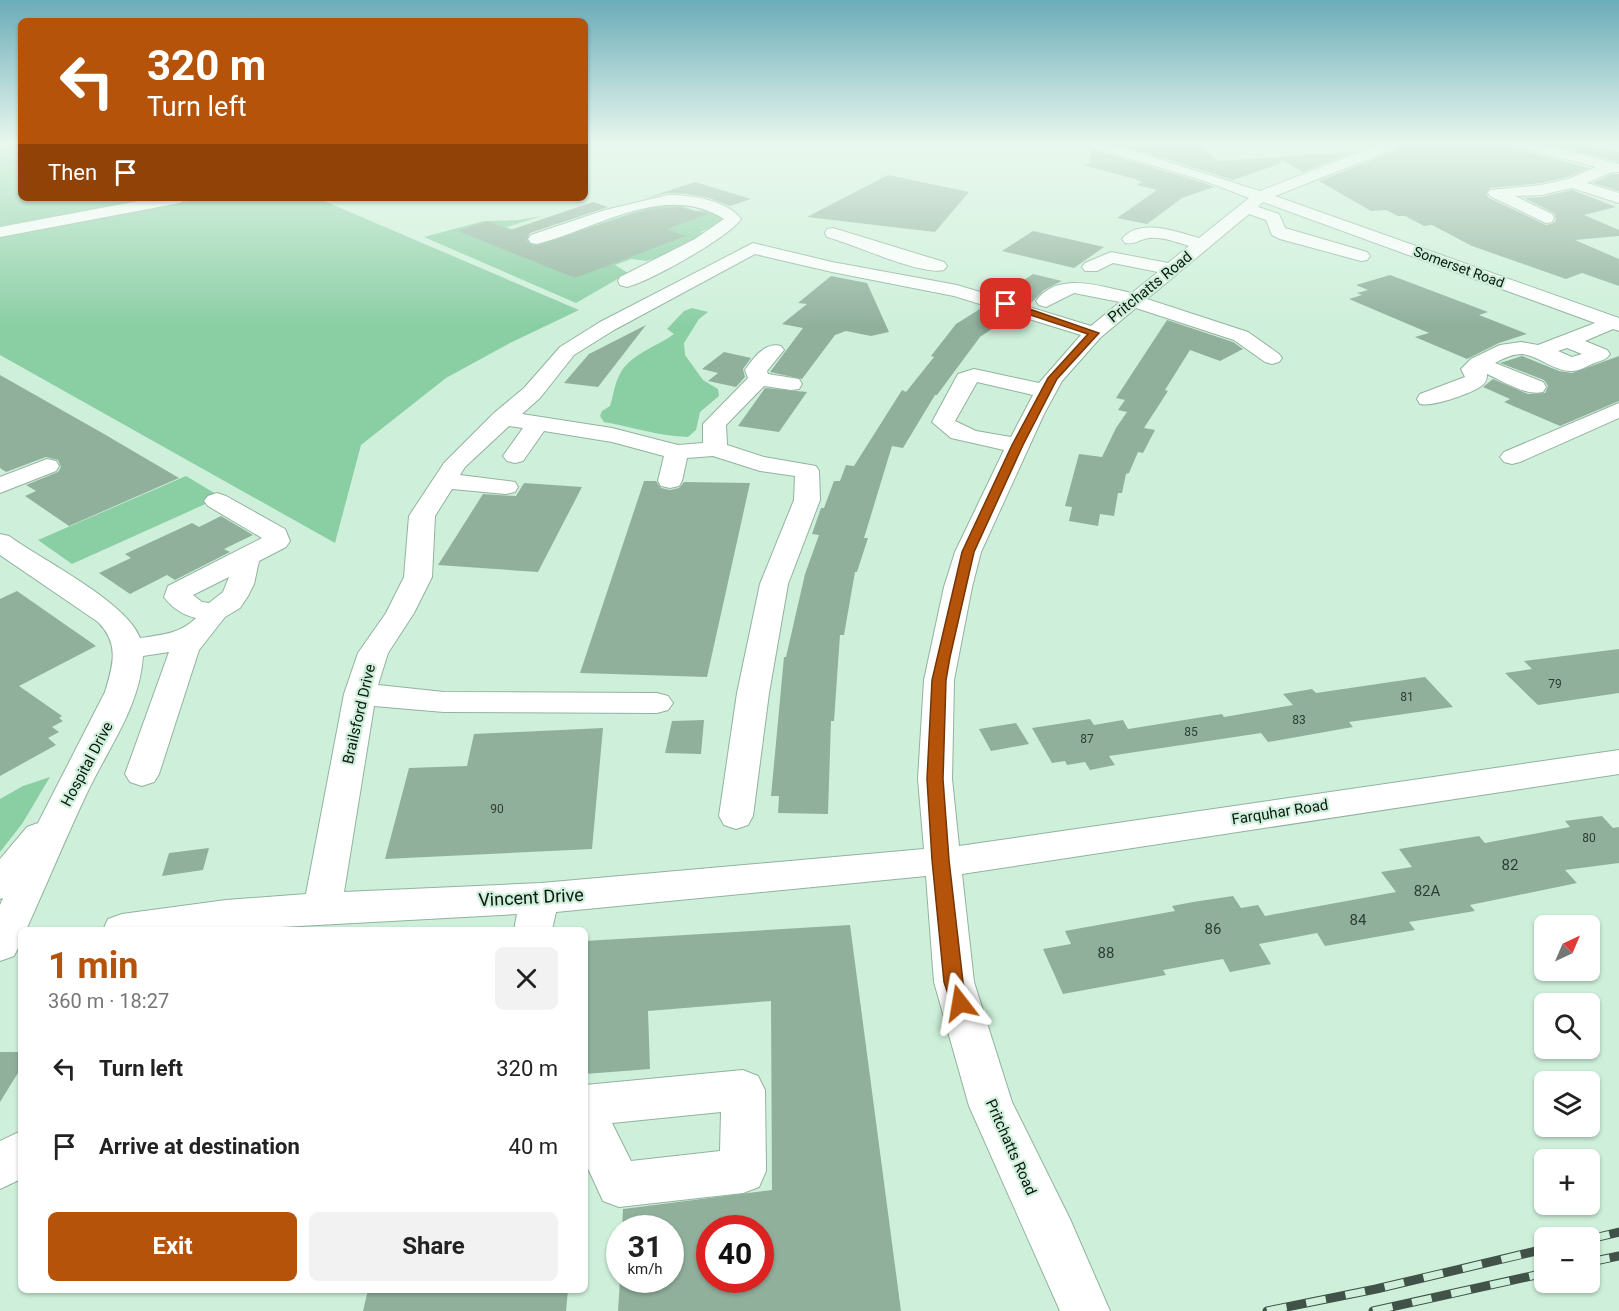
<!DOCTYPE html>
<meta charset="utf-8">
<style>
body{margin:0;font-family:Roboto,sans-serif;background:#f2f2f2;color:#222;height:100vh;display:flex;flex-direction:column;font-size:22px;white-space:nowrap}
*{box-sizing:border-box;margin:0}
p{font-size:20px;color:#767676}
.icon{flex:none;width:33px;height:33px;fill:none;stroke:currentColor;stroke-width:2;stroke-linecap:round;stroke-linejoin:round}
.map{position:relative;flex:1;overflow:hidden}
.drawer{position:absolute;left:18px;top:927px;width:570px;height:366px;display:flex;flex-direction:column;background:#fff;border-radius:9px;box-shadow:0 2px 4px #0004}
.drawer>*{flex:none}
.hud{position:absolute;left:18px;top:18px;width:570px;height:183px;border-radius:9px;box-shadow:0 2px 4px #0004;background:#b45309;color:#fff;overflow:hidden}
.needle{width:39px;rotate:44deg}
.tools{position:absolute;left:1534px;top:915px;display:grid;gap:12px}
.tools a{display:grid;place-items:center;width:66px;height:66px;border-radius:9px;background:#fff;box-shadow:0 2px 4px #0004;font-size:30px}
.speed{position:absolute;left:606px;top:1215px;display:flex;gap:12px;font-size:30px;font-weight:700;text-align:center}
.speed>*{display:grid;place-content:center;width:78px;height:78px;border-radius:50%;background:#fff;box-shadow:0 2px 4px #0004;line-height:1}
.speed small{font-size:15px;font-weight:400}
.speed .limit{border:9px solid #d22;background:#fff;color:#111}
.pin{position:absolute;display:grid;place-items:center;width:51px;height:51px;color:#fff;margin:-26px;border-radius:12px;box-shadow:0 3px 9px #0006}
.me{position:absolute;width:66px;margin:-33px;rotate:346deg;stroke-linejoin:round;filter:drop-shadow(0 0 4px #0008)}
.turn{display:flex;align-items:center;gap:21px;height:126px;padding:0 30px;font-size:27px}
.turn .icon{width:78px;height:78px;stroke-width:2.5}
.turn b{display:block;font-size:42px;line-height:51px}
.then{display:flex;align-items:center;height:57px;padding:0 30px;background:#0003;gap:12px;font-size:22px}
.round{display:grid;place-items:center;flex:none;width:63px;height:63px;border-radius:9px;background:#f2f2f2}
.overview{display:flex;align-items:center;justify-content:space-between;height:102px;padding:0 30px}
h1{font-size:36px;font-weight:700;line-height:45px;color:#b45309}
.primary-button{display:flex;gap:12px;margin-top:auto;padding:12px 30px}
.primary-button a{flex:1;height:69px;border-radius:9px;background:#b45309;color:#fff;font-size:24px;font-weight:700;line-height:69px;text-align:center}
.primary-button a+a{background:#f2f2f2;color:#222}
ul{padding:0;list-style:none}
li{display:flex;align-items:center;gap:18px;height:78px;padding:0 30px}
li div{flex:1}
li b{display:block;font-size:22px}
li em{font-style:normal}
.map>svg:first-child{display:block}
</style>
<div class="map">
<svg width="1619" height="1311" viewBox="0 0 1619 1311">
<rect width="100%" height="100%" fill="#cef0da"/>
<g fill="#8acea4">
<polygon points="0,143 21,143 21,198 152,198 0,226"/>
<polygon points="206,198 317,198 579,310 510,343 446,378 361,445 335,543 0,355 0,236"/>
<path d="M660,204L680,205L695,211C703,209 719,213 725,220L718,227L713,226L701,232L707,234L659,257L647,261L631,259L615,265L628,273L576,303L424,237L484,221L518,220L542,216L507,227L543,242Z"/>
<path d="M692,308L708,312L699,319L684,343L685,355L703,380L718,389L719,396L700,412L696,430L688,437C659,436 632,427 604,422L600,416L602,411L610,406C613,397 614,387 618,378C628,354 655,348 674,334L667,329L684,311Z"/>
<polygon points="186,476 221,497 72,564 38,540"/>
<polygon points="50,777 22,824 0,852 0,799 23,786"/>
</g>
<g fill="#90b09c" fill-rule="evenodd">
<polygon points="1115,143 1194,143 1219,161 1354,152 1303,172 1280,159 1281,163 1233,180"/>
<polygon points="1405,143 1511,143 1514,148 1589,168 1567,177 1541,183 1490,188 1486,194 1489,198 1546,225 1554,223 1556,219 1554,213 1524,198 1541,197 1572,190 1616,207 1584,215 1619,230 1619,236 1575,240 1619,259 1619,286 1582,273 1566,279 1472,246 1432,225 1424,226 1405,216 1398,216 1386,210 1371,211 1319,181 1402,148"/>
<polygon points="1545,143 1580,143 1619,152 1619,162"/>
<polygon points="1091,149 1204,183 1214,187 1182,198 1147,224 1117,218 1157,190 1137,185 1142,182 1135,179 1083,165 1089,163"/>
<polygon points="1612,174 1619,174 1619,191 1593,183"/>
<polygon points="888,175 969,192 935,232 807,217"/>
<polygon points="695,182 751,199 730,206 709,198 687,194 667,193 643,199"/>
<polygon points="593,202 608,207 530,233 526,240 531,245 538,246 631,214 655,209 678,207 708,214 666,229 686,236 575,278 458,231 488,221 510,230"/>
<polygon points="1033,231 1104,247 1074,268 1002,251"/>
<polygon points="1033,274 1062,281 1044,290 1029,305 1000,296"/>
<polygon points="1390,275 1488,312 1479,315 1527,334 1499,343 1467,359 1415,337 1429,333 1349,299 1362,295 1357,293 1368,290 1356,285"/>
<polygon points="831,276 867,283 889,332 871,336 846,331 835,335 802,379 770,372 803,328 782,324 807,304 798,303"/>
<polygon points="983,307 1011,316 980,337 937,395 935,395 903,448 892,446 864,538 868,538 857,572 855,572 844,635 840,635 834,721 831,721 828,814 778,813 779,796 771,796 784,657 786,657 805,574 819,535 812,534 821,508 824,508 834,481 840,481 846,465 854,466 902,390 906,392 934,357 931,356 956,324"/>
<polygon points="1167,320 1233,342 1243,349 1220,361 1190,350 1165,390 1168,391 1144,428 1155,430 1143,453 1138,452 1129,473 1126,474 1122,493 1118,493 1114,516 1100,514 1098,526 1069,521 1072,507 1065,506 1079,454 1102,457 1116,428 1127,412 1118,410 1125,400 1116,398"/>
<polygon points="646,325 598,387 564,383 589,354"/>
<polygon points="724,352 751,358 743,369 745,377 736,387 708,381 718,373 702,369"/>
<polygon points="1522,356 1559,371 1572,373 1619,356 1619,401 1560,426 1504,402 1510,399 1483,387 1493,379 1528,394 1545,393 1548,386 1544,380 1500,363"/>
<polygon points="0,375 104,434 179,478 69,526 25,496 36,491 26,485 58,472 61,467 58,460 46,457 6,472 0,468"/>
<polygon points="765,388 807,392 779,432 738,426"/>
<polygon points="644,481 656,481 661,488 670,490 679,488 684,482 750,483 707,677 580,673"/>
<polygon points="524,483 582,487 538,572 438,565 483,494 516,496"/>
<polygon points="221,516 253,535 224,549 230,552 175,580 167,575 130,594 99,573 131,558 125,554 192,523 199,527"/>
<polygon points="17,591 96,646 19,686 62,716 59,718 63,721 52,727 59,732 48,738 56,745 0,776 0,599"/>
<polygon points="1619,649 1619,693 1538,705 1505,673 1532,669 1524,661"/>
<polygon points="1425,677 1453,707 1349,722 1353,727 1268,742 1261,733 1109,756 1115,765 1090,770 1085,762 1067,765 1065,761 1052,763 1032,728 1090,719 1094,725 1123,720 1128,729 1222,714 1224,717 1293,705 1283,694 1312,689 1316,693"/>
<polygon points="704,720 701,754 665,753 672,721"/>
<polygon points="1016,723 1029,744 991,751 979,729"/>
<polygon points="603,728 592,849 385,859 409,768 467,766 474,734"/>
<polygon points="1602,816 1613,828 1619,827 1619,863 1565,870 1577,883 1470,905 1475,911 1409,922 1415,930 1325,946 1317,933 1259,944 1271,964 1230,972 1223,959 1163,970 1166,975 1063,994 1043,949 1071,944 1065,931 1175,911 1172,906 1193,902 1233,896 1241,908 1258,905 1265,916 1396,892 1381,872 1412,867 1399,849 1479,836 1485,843 1570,827 1565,821"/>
<polygon points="209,848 203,870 162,876 169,853"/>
<path d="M850,925L901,1311H618L620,1280H670V1228H622L623,1209L772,1190L771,1001L648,1011L650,1069L585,1074V941ZM710,1228H760V1280H710Z"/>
<polygon points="0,1052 21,1052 21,1068 0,1102"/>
<polygon points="368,1290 568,1290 566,1311 363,1311"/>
</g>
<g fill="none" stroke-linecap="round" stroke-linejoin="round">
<defs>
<g id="minor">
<path d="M1086,143H1108L1260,191L1383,143H1403L1401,146L1275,196L1619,318V331L1613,329L1585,341L1607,350L1610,354C1606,360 1601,361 1594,363C1588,366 1579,371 1572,371C1555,372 1539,356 1522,354C1512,354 1504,358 1495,363L1543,382L1546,387L1543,392C1525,396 1503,381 1487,374C1487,380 1485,384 1480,387C1469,394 1433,407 1420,404L1417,399L1420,394L1465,377L1461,369L1471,359L1500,345L1521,342L1538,345L1595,323L1263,202L1258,207L1279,214L1285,228L1367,252L1370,256L1367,260L1361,261L1280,239L1272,235L1266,220L1249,214L1147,299L1248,332L1279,354L1282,358L1279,362L1272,364L1265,362L1234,340L1136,308L1101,337L1062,381L1044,414L981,552L972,587L954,680L952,779L959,846L1619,750V774L962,874L974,982L1012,1102L1070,1219L1110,1311H1060L969,1106L934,982L926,876L556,912L552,930H514L517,914L228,930H103L108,919L122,914L226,900L306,894L344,694L358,653L386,613L404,577L409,516L444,463L494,413L524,388L560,347L600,322L753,243L832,262L957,285L1091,326L1120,302L1074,293L1046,307L1039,305L1036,301C1058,270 1102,287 1132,293L1158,272L1113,263L1097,271H1085L1082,267L1085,263L1111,252L1168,263L1189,246C1176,242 1163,237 1149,238C1140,239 1135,245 1125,243L1122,239C1139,217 1178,232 1199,238L1249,198L1205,181L1088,146ZM755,254L832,272L954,296L1081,335L1039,383L974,369L958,374L932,422L951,438L1004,450L955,552L944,587L924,680L918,779L924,849L541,883L344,892L374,706L444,712L657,713L668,710L673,703L668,696L657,693L444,692L378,685L388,653L414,613L432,577L435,516L452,489L506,494L515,492L518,487L515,482L460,475L465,467L509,426L523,428L503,456L507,461L515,463L523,461L544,431L612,442L664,456L658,481L661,486L670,488L679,486L682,481L687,458L713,456L760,471L795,476L794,500L760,584L737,693L719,816L724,825L736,829L748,825L753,816L769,693L788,584L820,500L819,471L816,466L764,457L727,445L726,425L764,386L791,390L799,389L802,384L799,379L768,374L767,371L784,350L781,346C765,342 754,357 745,370L748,378L703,424V443L678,445L612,428L522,414L540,398L574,355L614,330ZM1567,348L1582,354L1572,357L1558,351ZM977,382L1033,395L1011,437L976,431L955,421Z"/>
<polygon points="1513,143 1536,143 1619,164 1619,172 1612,172 1587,183 1619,193 1619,203 1572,188 1541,195 1515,196 1552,214 1554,218 1552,222 1546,223 1490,196 1488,193 1490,190 1541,185 1568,179 1596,167 1515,146"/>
<path d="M668,195C691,195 727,200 741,219C728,238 650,281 627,287L620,285L618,281L620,277L695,239L724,219C665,181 595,230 537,244L531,243L528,239L531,235L605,210Z"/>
<polygon points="154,198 188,198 180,203 0,237 0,227"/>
<path d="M833,228L944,262L947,266L944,270C921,276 854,244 827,237L825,233L827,229Z"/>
<polygon points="1619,403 1619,418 1520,462 1512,464 1504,462 1500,457 1504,452"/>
<polygon points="47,459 56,461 59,466 56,471 0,493 0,477"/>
<path d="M217,493L226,496L285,529L290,541L286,547L259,561L254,584L248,596L240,608L225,617L199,650L159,774L154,782L142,786L130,782L125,774L169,652L143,656C140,706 109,747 88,791C66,837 47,884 26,930H21V942L14,956L0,961V905L3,898L0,899V859L27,827L38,823L105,692C113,665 120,644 98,622L0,555V534L9,536C42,560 127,602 140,638C161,635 180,634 196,618C183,615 172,608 164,597L168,586L262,538L208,506L204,501L208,496ZM229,577L223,592L209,603L202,602L193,595Z"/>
<path d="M743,1070L758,1076L765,1090L766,1171L759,1187L743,1193L619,1207L603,1201L585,1162V1085ZM721,1112L720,1151L631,1161L612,1123Z"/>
<polygon points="21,1131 21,1179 0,1189 0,1141"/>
</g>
</defs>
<use href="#minor" stroke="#92b29e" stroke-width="2"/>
<use href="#minor" fill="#fff" fill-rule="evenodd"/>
<defs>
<g id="rail">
<polyline points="1590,1239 1619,1232"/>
<polyline points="1590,1262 1619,1256"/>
<polyline points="1267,1311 1376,1289 1545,1249"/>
<polyline points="1373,1311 1545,1273"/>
</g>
</defs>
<use href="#rail" stroke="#415348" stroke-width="9"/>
<use href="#rail" stroke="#cef0da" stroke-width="7" stroke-dasharray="20" stroke-linecap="butt"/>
</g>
<linearGradient id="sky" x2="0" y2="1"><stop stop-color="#6bacb9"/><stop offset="0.44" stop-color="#e9f8ee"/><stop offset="1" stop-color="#e9f8ee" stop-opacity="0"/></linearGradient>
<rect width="1619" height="326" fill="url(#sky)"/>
<polygon fill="#b45309" stroke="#753606" stroke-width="1.5" points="1003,302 1009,302 1099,333 1057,379 1023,445 974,552 950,657 946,680 943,779 949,860 963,982 969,1003 966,1009 960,1011 953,1009 944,982 932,860 927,779 932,680 962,552 1012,445 1048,378 1088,334 1003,306"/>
<g text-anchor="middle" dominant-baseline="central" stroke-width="4.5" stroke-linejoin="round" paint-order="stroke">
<g font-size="12" fill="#2d3e34">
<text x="1555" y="684">79</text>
<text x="1407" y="697">81</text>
<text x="1299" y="720">83</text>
<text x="1191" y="732">85</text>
<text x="1087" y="739">87</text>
<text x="497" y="809">90</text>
<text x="1589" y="838">80</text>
</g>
<g font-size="14" fill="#0c1811" stroke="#cef0da">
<text transform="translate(1459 267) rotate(20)">Somerset Road</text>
</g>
<g font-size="15" fill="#0c1811" stroke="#cef0da">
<text transform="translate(1150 287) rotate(-39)">Pritchatts Road</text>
<text transform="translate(359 714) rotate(-77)">Brailsford Drive</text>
<text transform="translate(87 764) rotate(-62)">Hospital Drive</text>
<text transform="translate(1280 812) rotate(-9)">Farquhar Road</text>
<text transform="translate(1011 1147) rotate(66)">Pritchatts Road</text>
</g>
<g font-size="15" fill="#2d3e34">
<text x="1510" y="865">82</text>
<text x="1427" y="891">82A</text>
<text x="1358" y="920">84</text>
<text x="1213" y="929">86</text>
<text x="1106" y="953">88</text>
</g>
<g font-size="18" fill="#0c1811" stroke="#cef0da">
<text transform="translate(531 897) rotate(-3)">Vincent Drive</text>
</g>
</g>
</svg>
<div class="tools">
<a><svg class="needle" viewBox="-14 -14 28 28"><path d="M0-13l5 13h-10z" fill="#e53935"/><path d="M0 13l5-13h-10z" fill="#767676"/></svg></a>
<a><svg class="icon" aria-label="search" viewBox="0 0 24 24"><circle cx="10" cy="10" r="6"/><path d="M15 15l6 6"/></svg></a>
<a><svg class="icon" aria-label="layers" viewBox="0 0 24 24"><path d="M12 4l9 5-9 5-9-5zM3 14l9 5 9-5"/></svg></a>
<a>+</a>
<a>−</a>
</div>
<div class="speed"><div>31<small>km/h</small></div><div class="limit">40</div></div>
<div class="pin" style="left:1006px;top:304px;background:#d93025"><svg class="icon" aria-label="arrive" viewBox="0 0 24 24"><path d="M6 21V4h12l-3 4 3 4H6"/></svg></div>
<svg class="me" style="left:960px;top:1003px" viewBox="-20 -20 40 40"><path d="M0-17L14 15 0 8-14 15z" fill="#b45309" stroke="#fff" stroke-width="4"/></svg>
<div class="hud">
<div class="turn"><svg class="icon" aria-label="left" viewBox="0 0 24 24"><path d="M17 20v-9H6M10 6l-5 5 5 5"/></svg><div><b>320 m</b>Turn left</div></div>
<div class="then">Then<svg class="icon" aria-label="arrive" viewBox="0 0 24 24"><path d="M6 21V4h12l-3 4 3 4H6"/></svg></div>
</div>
<section class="drawer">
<div class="overview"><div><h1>1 min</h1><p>360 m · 18:27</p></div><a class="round"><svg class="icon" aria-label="close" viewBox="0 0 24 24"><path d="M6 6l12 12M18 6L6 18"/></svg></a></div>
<ul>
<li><svg class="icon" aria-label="left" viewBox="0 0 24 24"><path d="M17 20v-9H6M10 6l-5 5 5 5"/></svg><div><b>Turn left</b></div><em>320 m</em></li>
<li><svg class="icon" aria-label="arrive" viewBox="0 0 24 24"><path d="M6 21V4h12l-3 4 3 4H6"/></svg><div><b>Arrive at destination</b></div><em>40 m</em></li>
</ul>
<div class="primary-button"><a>Exit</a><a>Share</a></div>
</section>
</div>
